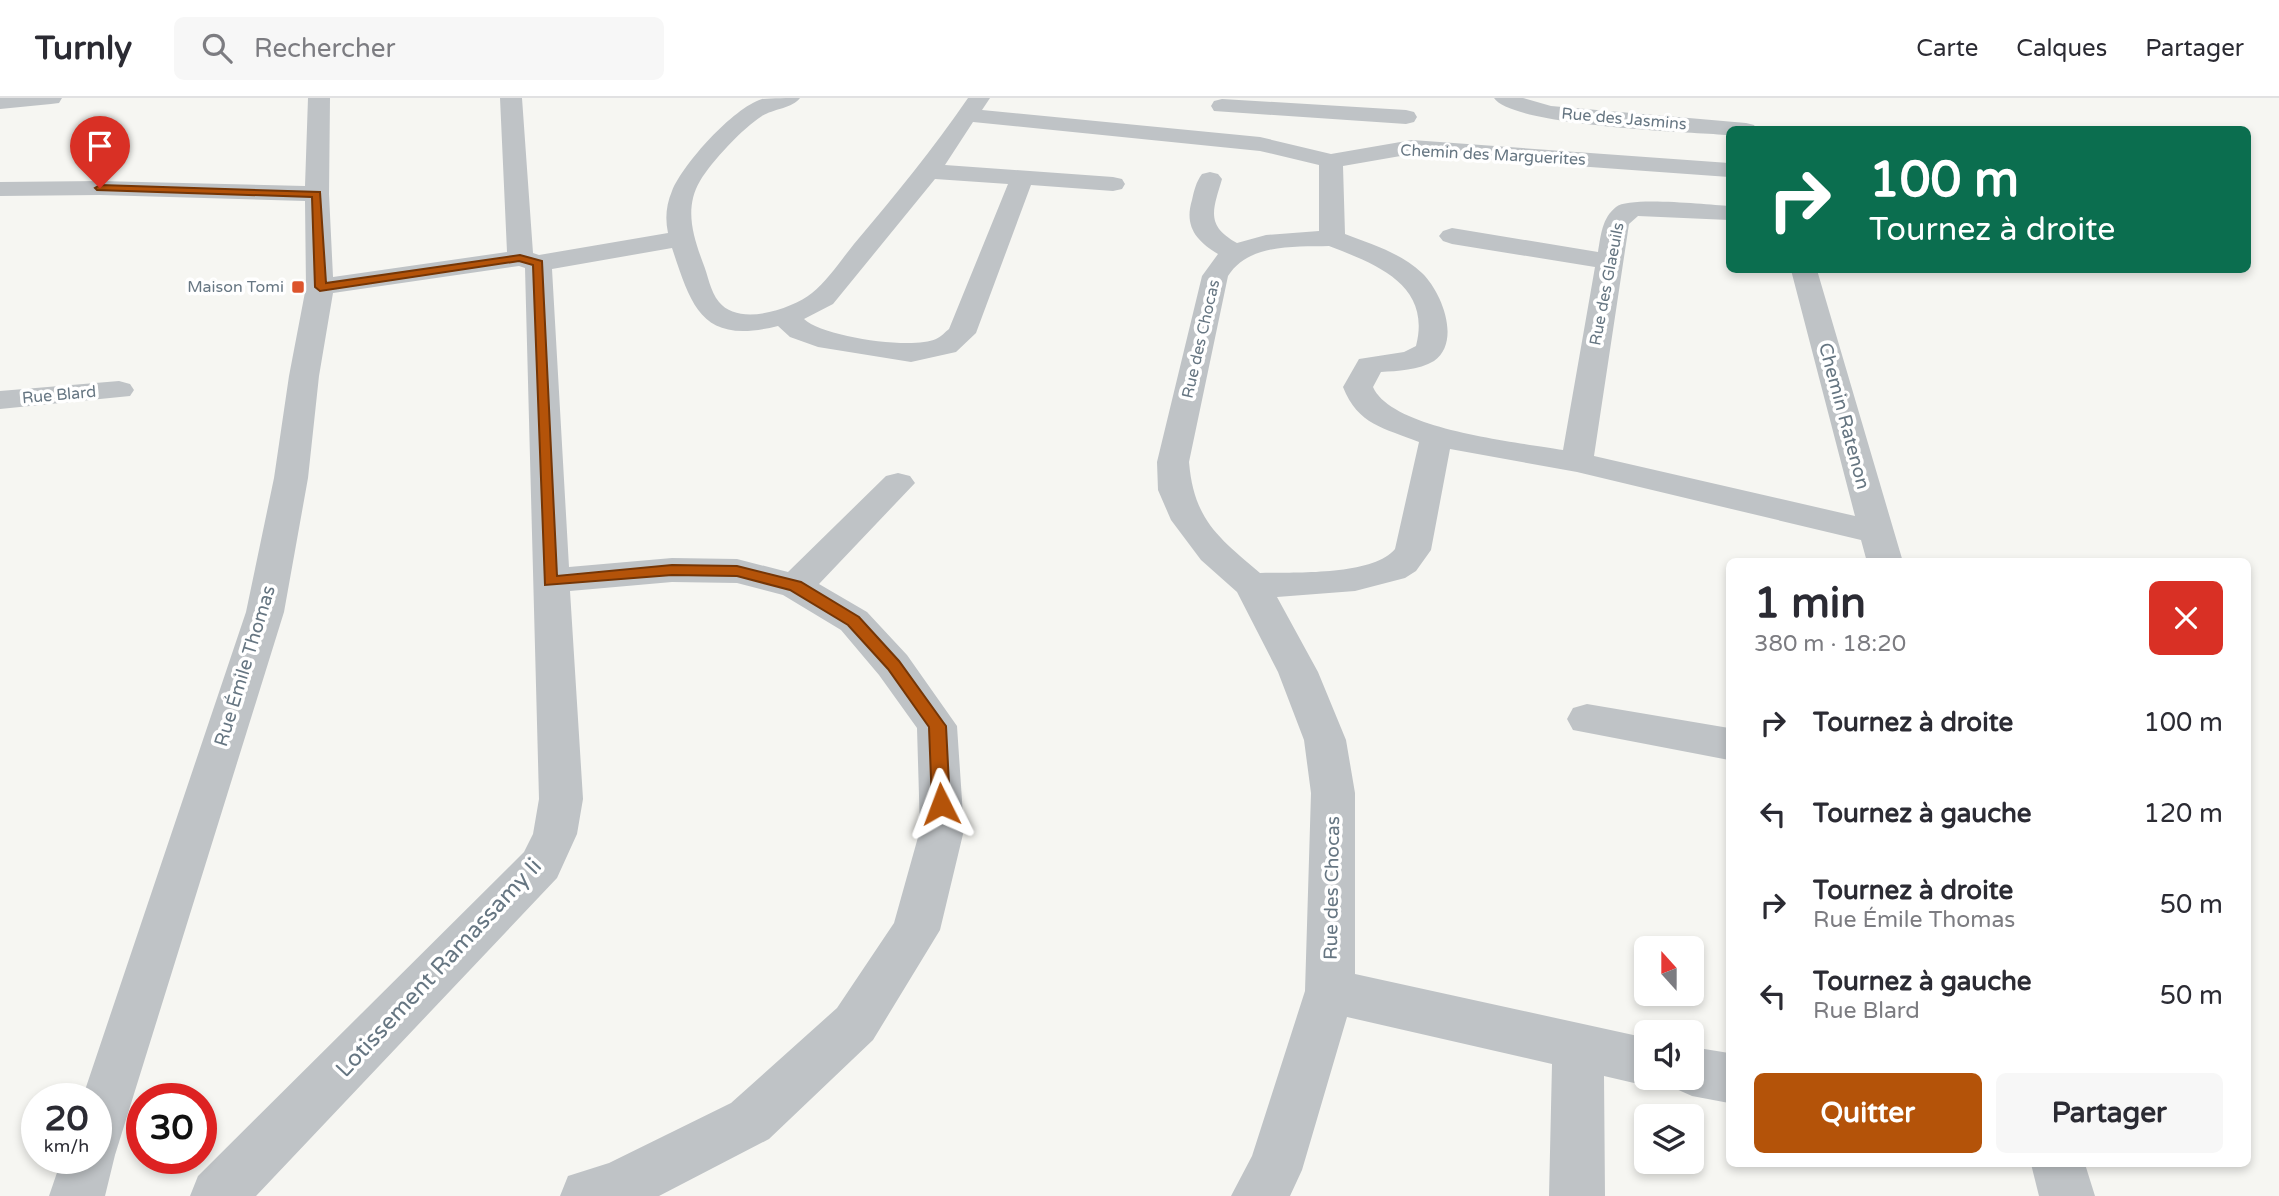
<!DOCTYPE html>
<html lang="fr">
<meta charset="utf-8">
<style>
body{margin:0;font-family:"Varela Round",sans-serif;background:#f7f7f7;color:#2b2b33;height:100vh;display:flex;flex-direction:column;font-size:26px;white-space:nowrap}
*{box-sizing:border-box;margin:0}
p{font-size:23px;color:#7c7c81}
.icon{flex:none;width:38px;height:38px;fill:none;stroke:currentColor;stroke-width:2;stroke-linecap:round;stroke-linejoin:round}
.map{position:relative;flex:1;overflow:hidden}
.sheet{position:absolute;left:1726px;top:460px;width:525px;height:609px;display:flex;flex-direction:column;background:#fff;border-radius:10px;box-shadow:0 4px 10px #0003}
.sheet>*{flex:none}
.top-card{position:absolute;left:1726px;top:28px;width:525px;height:147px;border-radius:10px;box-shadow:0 4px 10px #0003;background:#0b6e4f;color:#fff;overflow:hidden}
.needle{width:46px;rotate:339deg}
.tools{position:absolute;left:1634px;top:838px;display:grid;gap:14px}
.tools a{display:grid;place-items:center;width:70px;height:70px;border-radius:10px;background:#fff;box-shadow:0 4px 10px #0003;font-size:35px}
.speed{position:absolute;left:21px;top:985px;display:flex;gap:14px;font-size:35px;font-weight:700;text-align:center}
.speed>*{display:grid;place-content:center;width:91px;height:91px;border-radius:50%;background:#fff;box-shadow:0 4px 10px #0003;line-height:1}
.speed small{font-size:18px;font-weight:400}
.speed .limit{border:10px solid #d22;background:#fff;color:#111}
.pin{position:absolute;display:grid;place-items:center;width:60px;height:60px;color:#fff;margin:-72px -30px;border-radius:50% 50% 50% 0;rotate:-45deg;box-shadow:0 0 7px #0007}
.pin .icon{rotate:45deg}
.me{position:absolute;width:77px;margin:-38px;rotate:357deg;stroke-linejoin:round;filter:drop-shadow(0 0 5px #0008)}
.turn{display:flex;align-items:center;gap:24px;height:147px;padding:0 28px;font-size:32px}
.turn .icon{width:91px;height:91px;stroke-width:2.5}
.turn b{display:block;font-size:49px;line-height:60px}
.round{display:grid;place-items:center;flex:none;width:74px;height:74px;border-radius:10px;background:#f7f7f7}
.headline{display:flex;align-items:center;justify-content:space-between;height:119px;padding:0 28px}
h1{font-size:42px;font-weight:700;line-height:52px}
.primary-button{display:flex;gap:14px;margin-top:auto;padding:14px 28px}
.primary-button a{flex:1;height:80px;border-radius:10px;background:#b45309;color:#fff;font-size:28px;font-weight:700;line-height:80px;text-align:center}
.primary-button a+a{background:#f7f7f7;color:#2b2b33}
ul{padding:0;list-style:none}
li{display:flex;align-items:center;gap:21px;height:91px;padding:0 28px}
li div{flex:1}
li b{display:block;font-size:26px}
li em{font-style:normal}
header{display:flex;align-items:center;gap:42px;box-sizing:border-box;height:98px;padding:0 35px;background:#fff;border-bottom:2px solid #e1e1e2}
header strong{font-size:33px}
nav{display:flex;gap:38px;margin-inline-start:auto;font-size:24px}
.search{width:490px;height:63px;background:#f7f7f7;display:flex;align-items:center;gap:18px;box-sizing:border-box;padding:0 24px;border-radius:10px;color:#7c7c81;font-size:26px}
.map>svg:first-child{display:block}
</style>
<header>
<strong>Turnly</strong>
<div class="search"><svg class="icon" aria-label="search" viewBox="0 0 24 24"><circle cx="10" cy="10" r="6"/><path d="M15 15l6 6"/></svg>Rechercher</div>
<nav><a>Carte</a><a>Calques</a><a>Partager</a></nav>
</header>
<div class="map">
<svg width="2279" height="1098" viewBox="0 0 2279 1098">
<rect width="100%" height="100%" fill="#f6f6f2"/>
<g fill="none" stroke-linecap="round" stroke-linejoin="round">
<g fill="#bfc3c6" fill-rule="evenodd">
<polygon points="0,0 62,0 59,5 51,6 0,11"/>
<path d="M308,0H330L329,96L333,179L507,154L500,0H522L533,155L539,157L668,135C665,121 666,107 672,93C683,66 733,10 762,1C773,0 788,0 800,0C793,10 773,11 762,18C743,30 712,63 700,83C684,110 693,138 703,165C708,177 710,193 719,204C739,229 792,211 812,195C828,182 841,162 854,146C894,99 933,51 968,0H990L982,12L1260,39L1331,56L1412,42L1729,65V79L1412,56L1343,68L1345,136C1371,146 1401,155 1422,175C1441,193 1462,243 1434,263C1419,272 1397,273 1381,274L1373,289C1392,332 1518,344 1563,352L1595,169L1452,146L1443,143L1439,138L1443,133L1452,130L1598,154C1601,137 1602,120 1616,109C1630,98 1708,107 1729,108V122L1638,118L1629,126L1594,358L1855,418L1791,172H1817L1903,464H1867L1861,442L1577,374L1450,351L1431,452L1416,473L1405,480L1355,493L1277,499L1318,574L1346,642L1355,695V876L1647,940V980L1665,981L1647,988L1604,978L1605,1098H1549L1552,966L1347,919L1302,1072L1290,1098H1231L1252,1058L1305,893L1311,695L1304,642L1278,574L1237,494L1201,462L1171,422L1158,392L1157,364L1202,178L1218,156C1196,143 1184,128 1192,102C1194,93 1196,84 1202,76L1210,74L1218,76L1222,81C1213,112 1205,127 1237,145L1266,137L1319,133V67L1260,53L973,24L945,67L1113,79L1122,81L1125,86L1122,91L1113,93L1031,87L976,235L956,254L911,264L818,249L790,239L778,228C702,247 692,210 672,150L552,171L569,469L672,460L737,461L788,474L886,378L898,375L910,378L915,385L819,486L867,514L907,557L957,628L964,732L940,832L873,942L769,1041L659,1098H560L568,1078L609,1065L731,1005L837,910L894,825L920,732L917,630L879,577L841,532L783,497L737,485L672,484L570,493L583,701L577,736L557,780L256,1098H190L198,1078L524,754L533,736L539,701L525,170L519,168L333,195L319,278L308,380L284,514L115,1057L105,1098H49L62,1060H96V1001H82L246,514L274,380L289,278L306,189L305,103L100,97L0,98V84L100,83L305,88ZM935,81L1008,86L949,231C945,234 941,239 936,241C912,252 823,239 804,221L833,206ZM1329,148C1375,166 1432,186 1416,248L1404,254L1359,261L1343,289C1358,327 1384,330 1419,344L1395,451C1373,478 1294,474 1260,475C1218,439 1194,422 1189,364L1228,178C1249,145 1295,149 1329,148Z"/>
<path d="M1494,0H1523L1551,8L1746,25L1754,27L1757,32H1729V37C1689,34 1513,28 1494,0Z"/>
<polygon points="1222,1 1406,12 1414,14 1417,19 1414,24 1406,26 1214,13 1211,8 1214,3"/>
<polygon points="119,283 130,286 134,292 130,298 0,311 0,293"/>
<polygon points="1587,606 1729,630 1729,662 1573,632 1567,621 1573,610"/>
<polygon points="1692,949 1729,955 1729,1005 1692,998 1674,990 1669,980 1692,980"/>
<polygon points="2031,1066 2085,1066 2095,1098 2039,1098"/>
</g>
</g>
<polygon fill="#b45309" stroke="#753606" stroke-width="2" points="100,87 320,94 326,185 520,157 542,163 557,478 672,467 737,468 801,484 859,519 899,563 943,624 946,628 950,706 947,711 935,711 932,706 929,629 888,571 848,527 790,492 737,478 672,477 545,487 533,167 519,163 320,193 315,189 312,99 97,92 95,90"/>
<rect fill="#dc542c" stroke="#fff" stroke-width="2.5" x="291" y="182" width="14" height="14" rx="3.5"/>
<g text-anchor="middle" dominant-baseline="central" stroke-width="7" stroke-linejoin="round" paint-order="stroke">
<g font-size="16" fill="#667682" stroke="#fff">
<text transform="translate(1624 21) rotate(5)">Rue des Jasmins</text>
<text transform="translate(1493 57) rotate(3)">Chemin des Marguerites</text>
<text transform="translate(1607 186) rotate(-79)">Rue des Glaeuils</text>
<text transform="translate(1201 241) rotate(-77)">Rue des Chocas</text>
<text transform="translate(59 297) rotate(-5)">Rue Blard</text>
</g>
<g font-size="16" fill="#667682" stroke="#fff" text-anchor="end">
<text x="284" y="189">Maison Tomi</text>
</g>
<g font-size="19" fill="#667682" stroke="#fff">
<text transform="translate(1844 318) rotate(75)">Chemin Ratenon</text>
<text transform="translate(245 568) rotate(-73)">Rue Émile Thomas</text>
<text transform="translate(1332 790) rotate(-89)">Rue des Chocas</text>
</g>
<g font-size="23" fill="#667682" stroke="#fff">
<text transform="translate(439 870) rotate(-47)">Lotissement Ramassamy Ii</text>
</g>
</g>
</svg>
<div class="tools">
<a><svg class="needle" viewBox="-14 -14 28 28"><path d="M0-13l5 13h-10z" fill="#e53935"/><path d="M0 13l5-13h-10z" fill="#7c7c81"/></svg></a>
<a><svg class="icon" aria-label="sound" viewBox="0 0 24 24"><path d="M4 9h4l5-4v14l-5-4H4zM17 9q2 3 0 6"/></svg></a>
<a><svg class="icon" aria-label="layers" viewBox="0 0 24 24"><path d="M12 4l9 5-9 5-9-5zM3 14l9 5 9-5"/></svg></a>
</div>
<div class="speed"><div>20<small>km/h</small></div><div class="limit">30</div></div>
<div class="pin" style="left:100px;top:90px;background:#d93025"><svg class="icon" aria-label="arrive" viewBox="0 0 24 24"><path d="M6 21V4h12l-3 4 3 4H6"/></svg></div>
<svg class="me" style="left:941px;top:706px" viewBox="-20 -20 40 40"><path d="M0-17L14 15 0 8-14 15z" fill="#b45309" stroke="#fff" stroke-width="4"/></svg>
<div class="top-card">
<div class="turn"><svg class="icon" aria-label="right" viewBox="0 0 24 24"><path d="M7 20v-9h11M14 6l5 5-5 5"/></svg><div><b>100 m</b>Tournez à droite</div></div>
</div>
<section class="sheet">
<div class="headline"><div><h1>1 min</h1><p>380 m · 18:20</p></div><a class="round" style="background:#d93025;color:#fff"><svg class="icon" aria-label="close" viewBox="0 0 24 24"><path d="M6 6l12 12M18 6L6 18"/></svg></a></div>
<ul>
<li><svg class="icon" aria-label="right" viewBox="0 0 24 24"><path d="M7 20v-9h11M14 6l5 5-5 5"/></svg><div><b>Tournez à droite</b></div><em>100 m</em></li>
<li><svg class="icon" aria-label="left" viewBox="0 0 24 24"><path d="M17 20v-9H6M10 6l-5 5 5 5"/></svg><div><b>Tournez à gauche</b></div><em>120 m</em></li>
<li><svg class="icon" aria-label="right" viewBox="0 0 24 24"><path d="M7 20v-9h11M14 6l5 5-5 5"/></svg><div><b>Tournez à droite</b><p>Rue Émile Thomas</p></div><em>50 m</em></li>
<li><svg class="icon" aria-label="left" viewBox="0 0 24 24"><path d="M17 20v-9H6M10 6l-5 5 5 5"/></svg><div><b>Tournez à gauche</b><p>Rue Blard</p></div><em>50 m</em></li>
</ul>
<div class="primary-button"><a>Quitter</a><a>Partager</a></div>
</section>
</div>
